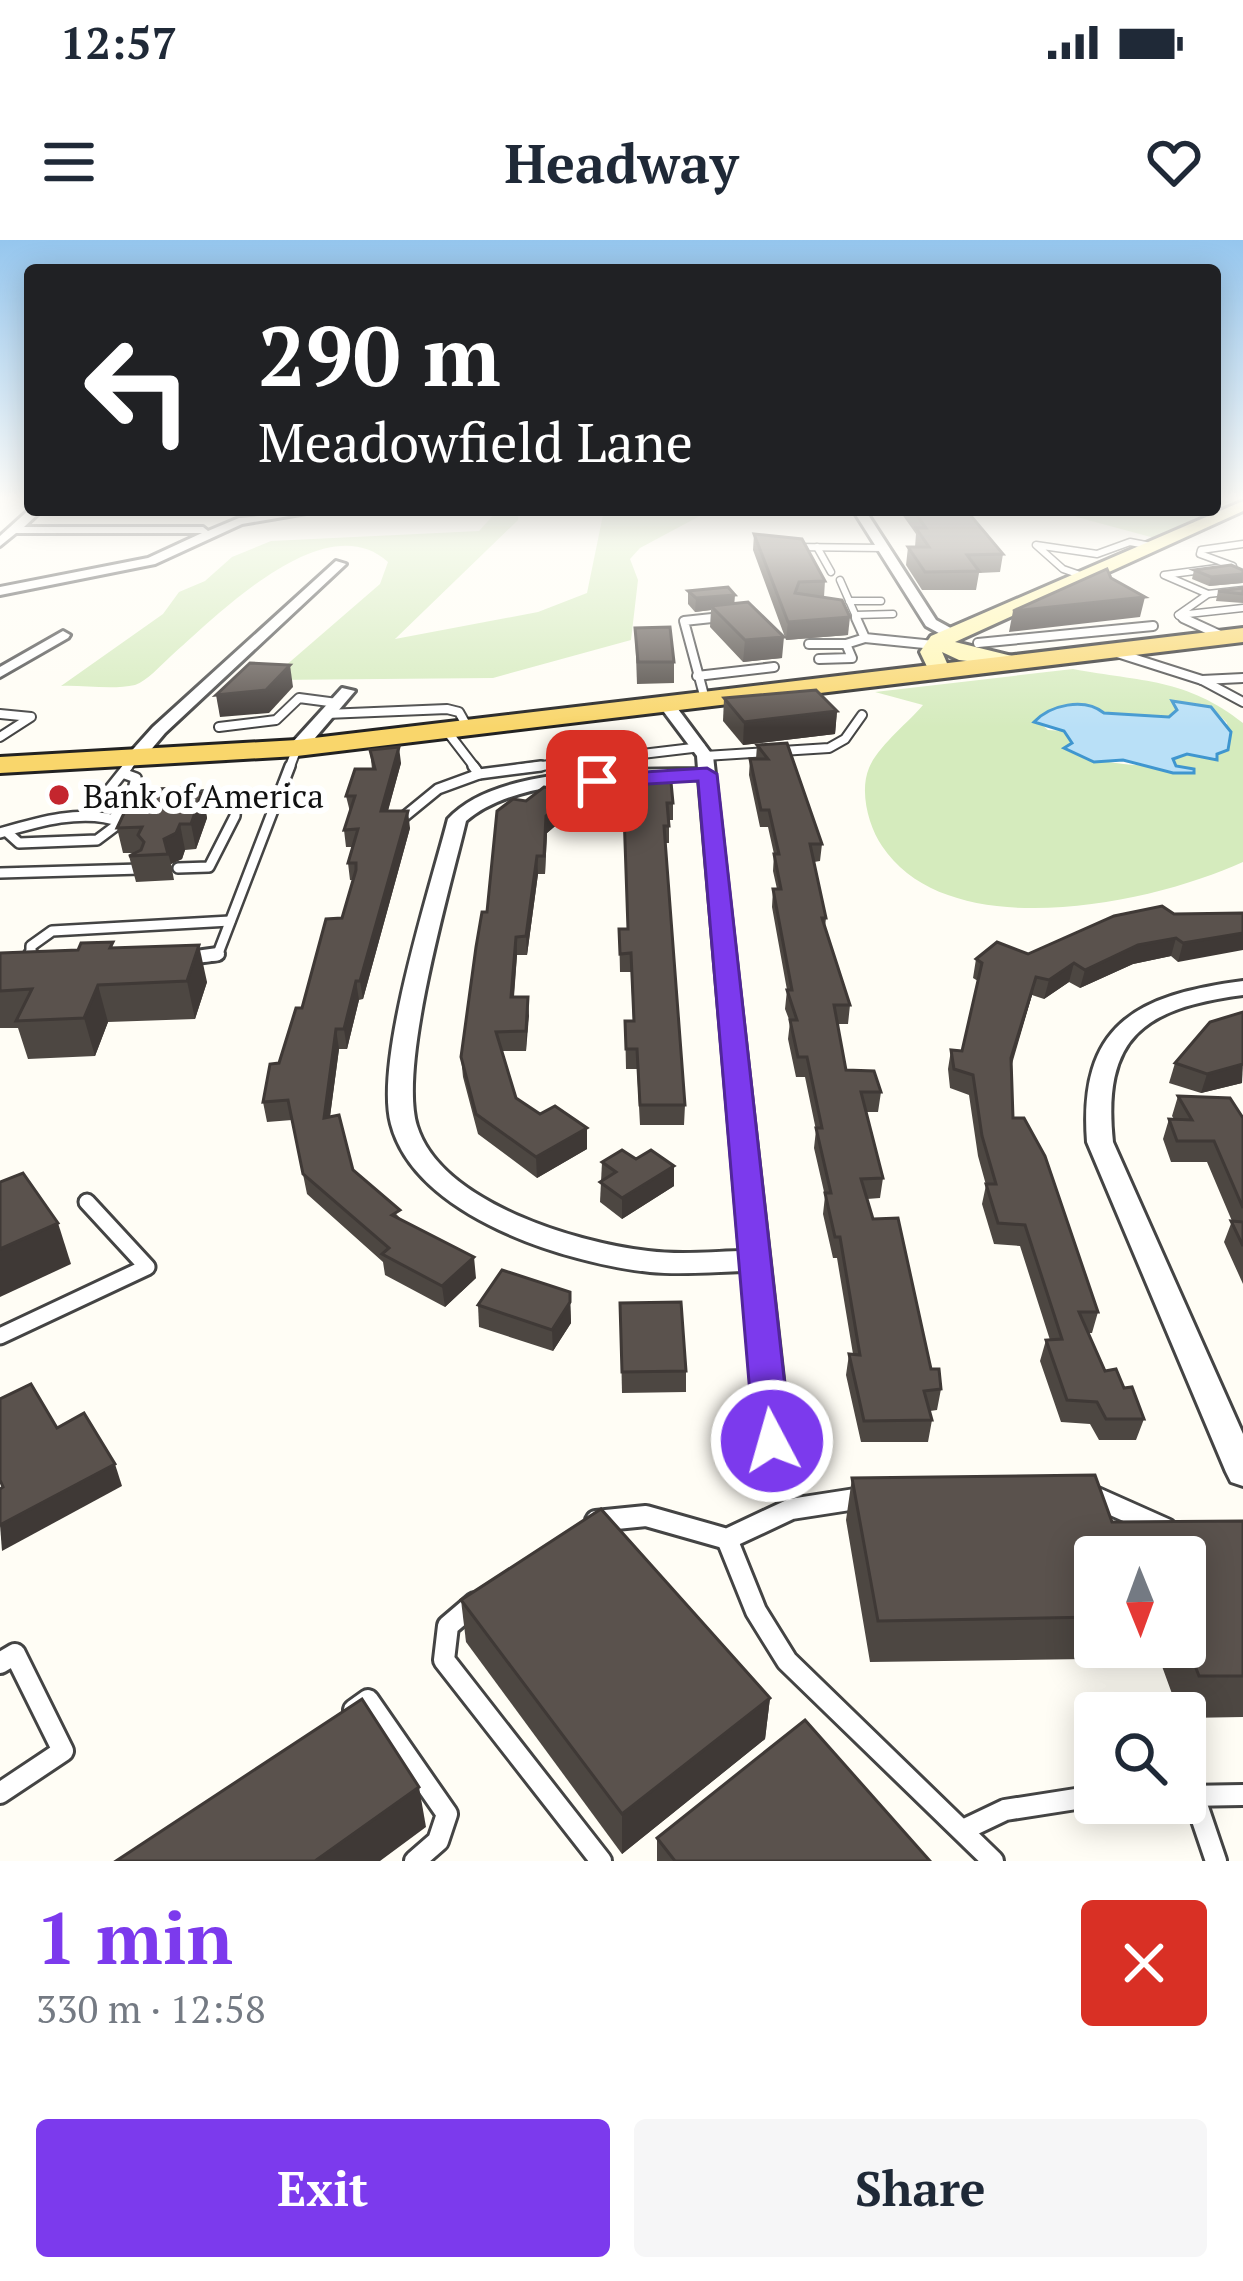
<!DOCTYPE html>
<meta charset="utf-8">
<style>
body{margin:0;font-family:"PT Serif",serif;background:#f6f6f7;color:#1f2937;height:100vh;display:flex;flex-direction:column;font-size:45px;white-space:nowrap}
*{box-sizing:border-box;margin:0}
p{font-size:39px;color:#747a83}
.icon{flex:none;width:66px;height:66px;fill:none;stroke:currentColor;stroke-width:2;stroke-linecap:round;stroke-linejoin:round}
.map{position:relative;height:1621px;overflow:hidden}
.drawer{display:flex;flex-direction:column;background:#fff;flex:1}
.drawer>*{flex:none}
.guide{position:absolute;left:24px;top:24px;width:1197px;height:252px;border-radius:12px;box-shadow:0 6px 30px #0003;background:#202124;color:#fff;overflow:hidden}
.needle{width:78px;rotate:179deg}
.controls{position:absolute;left:1074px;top:1296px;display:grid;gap:24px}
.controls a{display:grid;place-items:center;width:132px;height:132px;border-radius:12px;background:#fff;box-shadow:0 6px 30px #0003;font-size:60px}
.pin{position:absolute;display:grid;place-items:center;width:102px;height:102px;color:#fff;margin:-51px;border-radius:24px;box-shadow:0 6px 18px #0006}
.me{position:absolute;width:132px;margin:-66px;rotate:354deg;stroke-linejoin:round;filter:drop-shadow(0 0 9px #0008)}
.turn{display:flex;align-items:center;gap:42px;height:252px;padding:0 36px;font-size:54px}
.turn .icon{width:156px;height:156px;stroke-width:2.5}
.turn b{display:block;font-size:84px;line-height:102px}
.round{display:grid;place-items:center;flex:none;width:126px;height:126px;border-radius:12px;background:#f6f6f7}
.overview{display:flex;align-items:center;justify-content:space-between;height:204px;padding:0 36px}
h1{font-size:72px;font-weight:600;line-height:90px;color:#7c3aed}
.primary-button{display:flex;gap:24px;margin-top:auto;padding:24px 36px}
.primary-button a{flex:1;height:138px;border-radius:12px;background:#7c3aed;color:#fff;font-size:48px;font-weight:600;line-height:138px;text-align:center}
.primary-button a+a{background:#f6f6f7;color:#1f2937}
.status{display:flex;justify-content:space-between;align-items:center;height:84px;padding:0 60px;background:#fff;direction:ltr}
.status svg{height:33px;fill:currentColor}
header{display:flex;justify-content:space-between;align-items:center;height:156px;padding:0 36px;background:#fff;font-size:54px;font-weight:600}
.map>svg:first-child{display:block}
</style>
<div class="status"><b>12:57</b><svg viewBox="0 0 49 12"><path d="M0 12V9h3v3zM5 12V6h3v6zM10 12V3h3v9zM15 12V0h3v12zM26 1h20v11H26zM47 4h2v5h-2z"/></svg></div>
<header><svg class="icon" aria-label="menu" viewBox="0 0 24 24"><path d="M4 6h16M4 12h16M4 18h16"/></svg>Headway<svg class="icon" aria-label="heart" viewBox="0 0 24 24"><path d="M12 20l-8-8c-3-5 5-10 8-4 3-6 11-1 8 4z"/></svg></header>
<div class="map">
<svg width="1243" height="1621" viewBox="0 0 1243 1621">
<rect width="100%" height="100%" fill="#fffdf5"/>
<g fill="#d5ebbd" fill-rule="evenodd">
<polygon points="1215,261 1242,261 1158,299 1051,270 1215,270"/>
<path d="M498,270H519L518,280L395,399L538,372L587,353L604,270H711L640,308L630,319L638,340L631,400L493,438L269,440L380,344L388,322C325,264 217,376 171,416C161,425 147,441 135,445C113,450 83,445 61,446L163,374L179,352L205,341L232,317L271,301L479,291Z"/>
<path d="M1073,429C1142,442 1186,438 1243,483V622C1151,664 949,707 882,606C869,587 859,552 869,528C878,506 908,483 923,465L875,452ZM1173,462L1211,467L1227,483L1229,506L1215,517L1180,515L1172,522L1176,526C1149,527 1084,524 1064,507L1073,502L1064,491L1048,490L1036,480L1075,464L1104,473L1169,477L1177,470Z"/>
</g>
<path fill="#b9e0f7" stroke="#3f96cf" stroke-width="3" d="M1172,461L1211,467L1231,492L1228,510L1217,514V520L1187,514L1173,519L1176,526L1194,529V533H1173L1123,520L1094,522L1064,508L1072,503L1064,491L1034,482C1050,465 1084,457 1104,473L1169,477L1177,470Z"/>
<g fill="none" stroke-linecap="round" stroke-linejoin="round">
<defs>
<g id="lane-far5">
<polyline points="794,307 883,308"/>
<polyline points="817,307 831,332"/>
<polyline points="1083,336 1063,329 1036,305 1097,314 1130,302 1151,306"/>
<polyline points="840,340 858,381"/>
<polyline points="1208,354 1164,335 1233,326 1200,314 1201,310 1243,304"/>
<polyline points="849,361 881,361"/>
<polyline points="855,375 893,374"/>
<polyline points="1178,375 1208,354 1243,350"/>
<polyline points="1179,375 1243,368"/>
<polyline points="1179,376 1189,381"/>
<polyline points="687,381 726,376"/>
</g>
<g id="lane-far4">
<polyline points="856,378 865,398 934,405"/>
<polyline points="1183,378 1222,396"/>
<polyline points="978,403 1153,386"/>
<polyline points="809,404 846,404"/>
<polyline points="1114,412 1202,440 1243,462"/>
<polyline points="819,419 852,418 846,404 865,398"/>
<polyline points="697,436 774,427"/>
<polyline points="1202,440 1243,438"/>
<polyline points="705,459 684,381 712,378"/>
<polyline points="0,474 31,477 0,497"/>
<polyline points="326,474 447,469 459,472 468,488"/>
<polyline points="219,487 276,480 299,458 337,463"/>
<polyline points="446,490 476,529"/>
<polyline points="705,516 829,508 845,499 862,475"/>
<polyline points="126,529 132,521"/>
<polyline points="289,529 297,508"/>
<polyline points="516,529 701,507"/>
</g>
<g id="lane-far3">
<polyline points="473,526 479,534 541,526"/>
<polyline points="125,534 136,538 132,553 116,561 104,556 128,526"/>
<polyline points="405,576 438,549 479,534"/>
<polyline points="113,579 123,567 116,561 162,558"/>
<path d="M0,593C37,582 84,568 121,582L97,600L19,603L8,593"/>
<polyline points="178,628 209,627 235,576 236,564 225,555 189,557"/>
<polyline points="0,633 141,629"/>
<polyline points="31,717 31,706 52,691 230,681"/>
<polyline points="206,717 217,716 290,526"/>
</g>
<g id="lane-far2">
<polyline points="31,714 31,724"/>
<polyline points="189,718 218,714"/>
</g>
<polyline id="lane-far1" points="0,1096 147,1027 87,962"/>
<g id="lane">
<polyline points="1092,1256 1166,1289"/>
<polyline points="596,1281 646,1276 727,1299 791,1269 862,1258"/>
<polyline points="727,1299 756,1371 787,1421 993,1621"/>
<polyline points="475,1363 448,1386 444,1420 601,1621"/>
<polyline points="0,1423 15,1414 63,1511 0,1553"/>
<polyline points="354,1470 368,1460 447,1574 438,1601 415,1621"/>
<polyline points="1185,1556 1243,1555"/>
<polyline points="1194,1556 1216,1621"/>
<polyline points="963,1590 1005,1570 1095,1556"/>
</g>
<g id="street">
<polygon points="30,269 42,270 24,287 203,287 208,291 239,278 324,270 242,284 155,324 0,355 0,347 148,318 202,293 16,293 0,306 0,296"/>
<polygon points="853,270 865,270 936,380 958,392 958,398 948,398 926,386"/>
<polygon points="336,321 346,324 165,493 138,525 126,525 126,517 153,487"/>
<polygon points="63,391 70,395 68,398 0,437 0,427"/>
<polygon points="342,448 355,451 303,512 291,512 291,504"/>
<path d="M666,459L672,461L713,516L790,1201L785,1211L773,1215L761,1211L756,1201L742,1031C711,1032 680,1035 650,1032C567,1023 415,977 391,884C374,820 430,649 448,579C497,525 629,530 698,529L697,516L658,464ZM699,539L740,1011C709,1012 679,1015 648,1011C578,1003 441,963 417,886C398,825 450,648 466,581C519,535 631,541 699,539Z"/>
<path d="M1243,741V755C1144,768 1102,797 1113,902L1243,1194V1246L1231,1242L1226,1232L1087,902C1078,784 1137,755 1243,741Z"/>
</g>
<polygon id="secondary" points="1243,261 1243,271 955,402 1016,417 1016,427 959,420 942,412 950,430 947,435 931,435 920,412 931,396"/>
<polygon id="primary" points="1243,388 1243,402 297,516 0,533 0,517 297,500"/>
</defs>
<use href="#lane-far5" stroke="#444" stroke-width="9"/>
<use href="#lane-far4" stroke="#444" stroke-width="12"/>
<use href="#lane-far3" stroke="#444" stroke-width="14"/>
<use href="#lane-far2" stroke="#444" stroke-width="18"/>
<use href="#lane-far1" stroke="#444" stroke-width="21"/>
<use href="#lane" stroke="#444" stroke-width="26"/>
<use href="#street" stroke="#444" stroke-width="6"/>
<use href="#secondary" stroke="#333" stroke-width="6"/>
<use href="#primary" stroke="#222" stroke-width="6"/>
<use href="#lane-far5" stroke="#fff" stroke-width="6"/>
<use href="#lane-far4" stroke="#fff" stroke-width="8"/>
<use href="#lane-far3" stroke="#fff" stroke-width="9"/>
<use href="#lane-far2" stroke="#fff" stroke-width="12"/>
<use href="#lane-far1" stroke="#fff" stroke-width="15"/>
<use href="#lane" stroke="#fff" stroke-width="20"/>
<use href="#street" fill="#fff" fill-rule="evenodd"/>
<use href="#secondary" fill="#fff6b0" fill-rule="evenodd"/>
<use href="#primary" fill="#f9d66b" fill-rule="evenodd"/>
</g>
<g fill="#4d4742" fill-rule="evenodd">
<polygon points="899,270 966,270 1003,314 1000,332 979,333 976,350 922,350 906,325 908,307 915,307 916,294"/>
<polygon points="754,294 825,341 824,357 848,395 786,400 753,310"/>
<polygon points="1194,330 1243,330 1243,343 1209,346 1192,339"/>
<polygon points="1243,348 1243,363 1216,361 1218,351"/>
<polygon points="688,351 734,363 782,418 743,422 710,387 711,370 695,372 688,364"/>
<polygon points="635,388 674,422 674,443 637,444"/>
<polygon points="724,458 837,471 835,494 743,505 723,481"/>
<polygon points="787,503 822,604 820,621 814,622 826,678 825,687 850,765 848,784 837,784 846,830 881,852 878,872 866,872 883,938 880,958 867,959 873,979 931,1129 941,1149 937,1170 930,1171 932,1180 928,1202 861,1202 846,1135 849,1114 853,1114 837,1018 833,1018 823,974 825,956 814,908 816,890 805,837 796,837 788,799 790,782 785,769 787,750 772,667 773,649 777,649 773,631 774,614 768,587 760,587 749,535 750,519 756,519 757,505"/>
<polygon points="370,510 401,523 388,571 410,588 363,759 359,760 347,809 339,809 330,877 353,930 402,980 476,1038 445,1067 385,1035 383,1022 307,954 292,880 267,882 263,862 302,768 342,678 353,640 350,640 348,623 353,607 346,607 344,590 350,572 346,556 372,529"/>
<polygon points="628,542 673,563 673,580 669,580 669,603 666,603 685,865 684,885 640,885 637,829 626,829 625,781 633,781 631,732 620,732 619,689 628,689"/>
<polygon points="187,548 188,553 202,553 207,578 196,609 185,610 182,619 171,624 174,640 136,642 129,616 136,613 123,613 117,588 143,567"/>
<polygon points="574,553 574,570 547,593 545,634 538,634 527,715 517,715 514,757 528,757 526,811 502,811 516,858 540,874 587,888 587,909 537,938 478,894 463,837 461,817 487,672"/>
<polygon points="1243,673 1178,722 1171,716 1133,724 1080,748 1069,742 1044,759 1032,755 1012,824 1013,878 1098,1072 1092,1093 1088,1093 1105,1131 1124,1148 1144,1179 1136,1200 1099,1200 1090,1184 1061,1182 1040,1121 1046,1100 1050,1100 1020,1006 994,1004 982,964 986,945 978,916 969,855 950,848 948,829 951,810 962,811 978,741 973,738 976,719 1028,714 1174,674"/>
<polygon points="115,708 207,742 195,779 108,782 95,816 28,819 18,788 0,788 0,713"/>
<polygon points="1175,823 1242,843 1201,853 1169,843"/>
<polygon points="1178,856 1243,878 1243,1044 1224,1002 1232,981 1207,922 1171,922 1163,899 1169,879 1174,879 1172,876"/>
<polygon points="636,919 674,946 622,979 600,962 602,922"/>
<polygon points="570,1052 571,1083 553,1111 479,1087 478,1065"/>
<polygon points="620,1063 686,1131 686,1152 622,1153"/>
<path d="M852,1238L1112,1282L1243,1281V1477L1185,1478V1473H1179L1159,1418L870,1422L846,1280ZM1095,1317H1185V1407H1095Z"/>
<polygon points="461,1360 770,1458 765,1499 622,1614 466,1402"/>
<polygon points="657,1598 930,1621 657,1621"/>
</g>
<g fill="#3f3936">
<polygon points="1243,334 1242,343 1209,346 1211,337"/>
<polygon points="735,355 734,368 711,366 711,370 695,372 696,358"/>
<polygon points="1145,357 1140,377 1009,392 1013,371"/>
<polygon points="850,377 848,395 786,400 788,382"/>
<polygon points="784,397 782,418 743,422 745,400"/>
<polygon points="290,425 293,447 269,473 220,477 216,455"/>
<polygon points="837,471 835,494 743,505 744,482"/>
<polygon points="399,507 401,523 383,588 381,571"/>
<polygon points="202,553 207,578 196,609 191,584"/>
<polygon points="574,553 574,570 547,593 545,634 546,576"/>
<polygon points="408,571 410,588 363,759 360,741"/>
<polygon points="180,584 185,610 182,619 171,624 164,599"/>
<polygon points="537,616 538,634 527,715 526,696"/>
<polygon points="1243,693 1243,710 1178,722 1183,703"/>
<polygon points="516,697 517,715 512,776 511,757"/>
<polygon points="1176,698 1171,716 1133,724 1080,748 1085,730 1138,705"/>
<polygon points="199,705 207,742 195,779 187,741"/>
<polygon points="1074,723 1069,742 1044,759 1049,740"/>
<polygon points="1036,737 1032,755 1007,838 1011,818"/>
<polygon points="356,741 359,760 347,809 344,789"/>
<polygon points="98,745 108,782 95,816 84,778"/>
<polygon points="528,757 529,776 526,811 526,791"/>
<polygon points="336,789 339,809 327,898 324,878"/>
<polygon points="1243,824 1242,843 1201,853 1207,834"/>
<polygon points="587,888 587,909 537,938 536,917"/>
<polygon points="674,926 674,946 622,979 622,958"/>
<polygon points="58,983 71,1024 0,1057 0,1009"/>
<polygon points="474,1017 476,1038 445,1067 442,1046"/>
<polygon points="570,1062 571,1083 553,1111 552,1090"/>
<polygon points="115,1224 122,1246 2,1311 0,1285"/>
<polygon points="770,1458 765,1499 622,1614 622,1574"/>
<polygon points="419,1547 426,1587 380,1621 315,1621"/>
</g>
<g fill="#5a524d" stroke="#3f3936" stroke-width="3">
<polygon points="913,270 966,270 1003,314 967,315 979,331 925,332 908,307 929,307 916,288 926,288"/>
<polygon points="754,294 802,299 825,341 799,342 795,353 842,360 850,377 788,382"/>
<polygon points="1231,325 1243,330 1243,334 1211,337 1194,330"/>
<polygon points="1107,329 1111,338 1145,357 1013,371"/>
<polygon points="728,347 735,355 696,358 688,351"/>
<polygon points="1243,348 1243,354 1218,351"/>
<polygon points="748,362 784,397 745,400 711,366"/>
<polygon points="670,387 674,422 638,422 635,388"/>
<polygon points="250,423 290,425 266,450 216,455"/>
<polygon points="816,450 837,471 744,482 724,458"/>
<polygon points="787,503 822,604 810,604 826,678 822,678 850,765 834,765 846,830 874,831 881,852 861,852 883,938 861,939 873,979 898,978 931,1129 939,1129 941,1149 924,1151 932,1180 864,1181 849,1114 860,1115 840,997 835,997 825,953 831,953 816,888 822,888 807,817 798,817 790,780 797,780 787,750 792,750 773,649 781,649 774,614 779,614 769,570 761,570 750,519 768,519 757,505"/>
<polygon points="399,507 381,571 408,571 360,741 356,741 344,789 336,789 324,878 339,875 353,930 400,970 392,975 474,1017 442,1046 382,1014 389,1008 303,934 288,860 263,862 270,824 279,823 296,768 302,768 326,679 342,678 356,630 356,623 348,623 358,589 344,590 355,556 346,556 355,529 375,529 370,510"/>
<polygon points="628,542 671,542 673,563 667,563 669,586 664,586 685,865 640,865 637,809 626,809 625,781 634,781 631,713 620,714 619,689 628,689 624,573 630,573"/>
<polygon points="544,547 574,553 546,576 544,616 537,616 526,696 516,697 511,757 528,757 526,791 496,792 516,858 540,874 555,866 587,888 536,917 476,874 461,817 476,707 482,672 487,672 497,571 513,559 526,561"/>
<polygon points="187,548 185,554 202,553 191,584 180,584 176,593 164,599 168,614 129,616 141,610 144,602 138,595 142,587 117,588 127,567 143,567 150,549"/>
<polygon points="1162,666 1174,674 1243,673 1243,693 1183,703 1176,698 1138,705 1085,730 1074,723 1049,740 1036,737 1011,818 1013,878 1024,878 1045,916 1098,1072 1079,1072 1105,1131 1116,1129 1124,1148 1132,1147 1144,1179 1106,1179 1097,1162 1067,1160 1046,1100 1062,1099 1025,985 998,983 986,944 996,944 982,896 973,835 954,829 951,810 962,811 982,723 976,719 997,702 1028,714 1114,676"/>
<polygon points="113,702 110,708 199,705 187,741 98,745 84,778 16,781 32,749 0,751 0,713 78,710 81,703"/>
<polygon points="1243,772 1243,824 1207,834 1175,823 1210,782"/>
<polygon points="1178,856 1230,858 1243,878 1243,968 1214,901 1177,901 1169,879 1192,880"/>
<polygon points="622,910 636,919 651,910 674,926 622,958 600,942 616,932 602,922"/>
<polygon points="23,933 58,983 0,1009 0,942"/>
<polygon points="1231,981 1243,982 1243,1006"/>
<polygon points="502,1030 570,1052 570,1062 552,1090 478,1065"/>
<polygon points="681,1062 686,1131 622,1132 620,1063"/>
<polygon points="31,1144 57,1188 84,1173 115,1224 0,1285 0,1249 3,1247 0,1240 0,1159"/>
<polygon points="1095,1235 1112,1282 1243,1281 1243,1436 1199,1436 1185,1399 1185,1317 1095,1317 1095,1377 878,1381 852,1238"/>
<polygon points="601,1269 770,1458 622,1574 461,1360"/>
<polygon points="362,1459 419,1547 315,1621 116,1621"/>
<polygon points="805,1480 930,1621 675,1621 657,1598"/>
</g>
<linearGradient id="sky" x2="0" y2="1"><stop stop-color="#95c6ee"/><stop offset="0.53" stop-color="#fffefa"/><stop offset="1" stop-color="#fffefa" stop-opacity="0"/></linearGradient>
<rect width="1243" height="488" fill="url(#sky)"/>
<polygon fill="#7c3aed" stroke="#51269a" stroke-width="3" points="707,528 717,534 791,1201 786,1212 772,1217 759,1212 754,1201 698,541 597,547 587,541 597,535"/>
<circle fill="#c4262e" stroke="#fff" stroke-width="4.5" cx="59" cy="555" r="12"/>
<g text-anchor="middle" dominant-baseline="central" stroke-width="12" stroke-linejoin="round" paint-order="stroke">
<g font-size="33" fill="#111" stroke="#fff" text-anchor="start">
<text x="83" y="555">Bank of America</text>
</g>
</g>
</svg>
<div class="controls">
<a><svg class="needle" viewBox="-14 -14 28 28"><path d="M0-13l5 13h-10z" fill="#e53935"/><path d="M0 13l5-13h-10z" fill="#747a83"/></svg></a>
<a><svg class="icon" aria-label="search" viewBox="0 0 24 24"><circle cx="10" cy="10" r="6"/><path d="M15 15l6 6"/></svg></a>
</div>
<div class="pin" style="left:597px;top:541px;background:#d93025"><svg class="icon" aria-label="arrive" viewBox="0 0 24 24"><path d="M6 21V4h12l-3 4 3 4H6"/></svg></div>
<svg class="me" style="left:772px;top:1201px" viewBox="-20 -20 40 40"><circle r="17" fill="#7c3aed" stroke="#fff" stroke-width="3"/><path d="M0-11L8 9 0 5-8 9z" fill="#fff"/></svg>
<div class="guide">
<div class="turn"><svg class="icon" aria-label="left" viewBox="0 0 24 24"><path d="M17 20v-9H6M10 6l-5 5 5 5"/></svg><div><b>290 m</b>Meadowfield Lane</div></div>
</div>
</div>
<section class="drawer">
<div class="overview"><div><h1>1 min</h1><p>330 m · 12:58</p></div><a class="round" style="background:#d93025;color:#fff"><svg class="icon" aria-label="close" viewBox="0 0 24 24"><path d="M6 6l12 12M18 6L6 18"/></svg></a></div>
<div class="primary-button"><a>Exit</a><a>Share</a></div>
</section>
